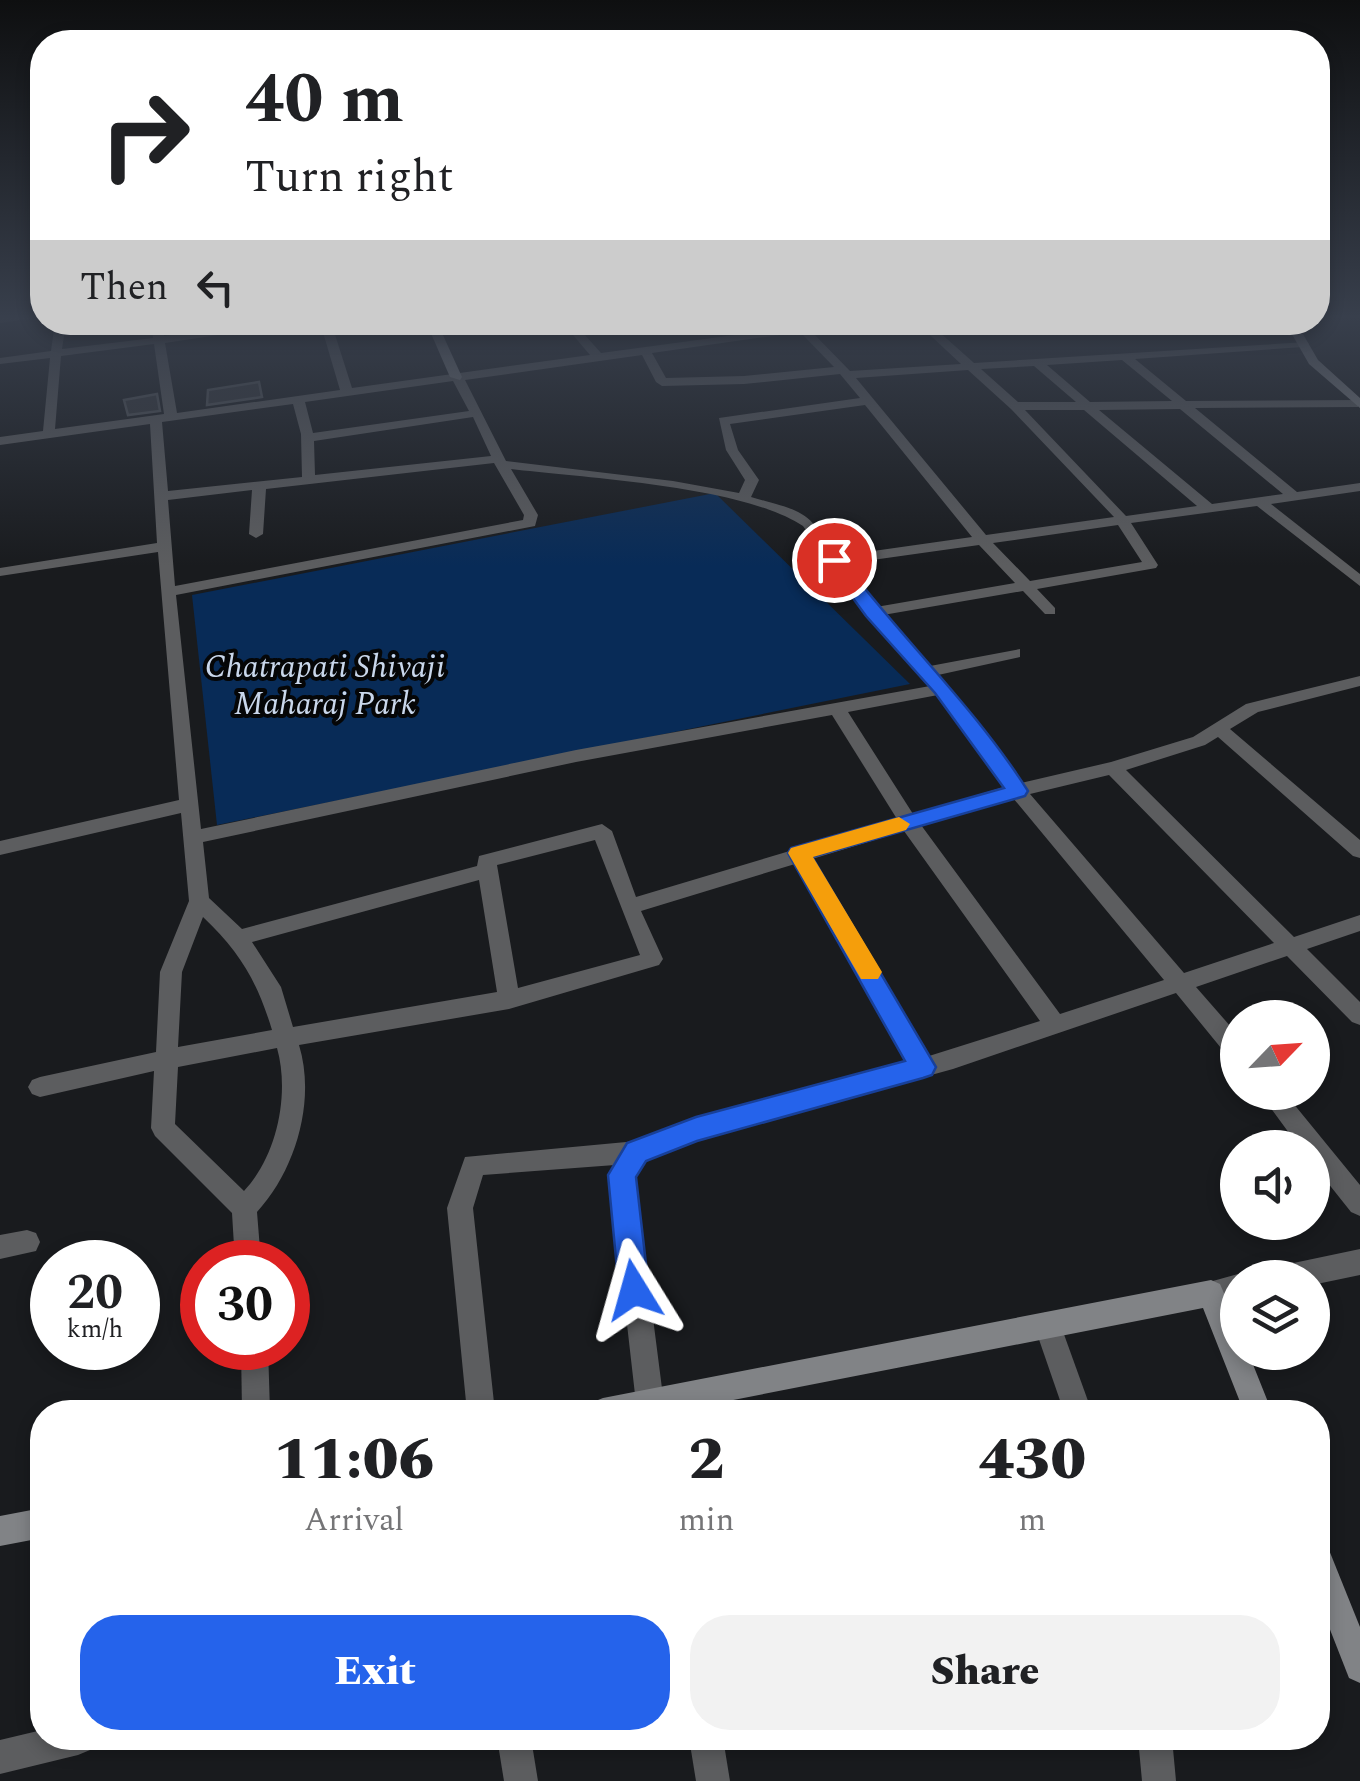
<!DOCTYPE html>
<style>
body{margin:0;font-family:Spectral,serif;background:#f2f2f2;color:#202124;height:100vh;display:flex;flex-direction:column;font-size:38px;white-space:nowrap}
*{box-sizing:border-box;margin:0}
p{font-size:32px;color:#757577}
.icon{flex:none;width:55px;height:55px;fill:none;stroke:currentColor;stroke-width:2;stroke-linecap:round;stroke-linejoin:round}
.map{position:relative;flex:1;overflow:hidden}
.panel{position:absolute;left:30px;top:1400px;width:1300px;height:350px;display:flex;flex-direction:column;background:#fff;border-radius:40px;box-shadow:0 5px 15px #0003}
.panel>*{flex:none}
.guide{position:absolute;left:30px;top:30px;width:1300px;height:305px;border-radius:40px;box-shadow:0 5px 15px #0003;background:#fff;color:#202124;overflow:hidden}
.needle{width:65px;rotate:65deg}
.controls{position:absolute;left:1220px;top:1000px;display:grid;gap:20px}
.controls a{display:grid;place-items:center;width:110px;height:110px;border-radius:50%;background:#fff;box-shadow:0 5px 15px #0003;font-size:50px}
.speed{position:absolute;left:30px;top:1240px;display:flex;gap:20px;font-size:50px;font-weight:700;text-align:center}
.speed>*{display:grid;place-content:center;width:130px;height:130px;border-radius:50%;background:#fff;box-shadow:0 5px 15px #0003;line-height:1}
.speed small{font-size:25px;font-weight:400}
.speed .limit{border:15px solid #d22;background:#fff;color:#111}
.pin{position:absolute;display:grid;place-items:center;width:85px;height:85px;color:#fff;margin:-42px;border:5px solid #fff;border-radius:50%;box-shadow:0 2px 10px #0007}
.me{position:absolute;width:110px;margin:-55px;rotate:352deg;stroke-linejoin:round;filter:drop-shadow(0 0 8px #0008)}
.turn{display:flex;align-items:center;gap:35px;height:210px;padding:0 50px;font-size:45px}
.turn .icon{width:130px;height:130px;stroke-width:2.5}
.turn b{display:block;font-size:70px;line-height:85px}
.then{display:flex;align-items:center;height:95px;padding:0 50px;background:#0003;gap:20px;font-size:38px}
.eta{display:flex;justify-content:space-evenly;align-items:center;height:170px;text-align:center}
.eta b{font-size:60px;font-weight:800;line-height:70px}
.action{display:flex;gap:20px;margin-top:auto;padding:20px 50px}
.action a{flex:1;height:115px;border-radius:40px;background:#2563eb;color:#fff;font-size:40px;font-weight:800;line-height:115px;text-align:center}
.action a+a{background:#f2f2f2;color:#202124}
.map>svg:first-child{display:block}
</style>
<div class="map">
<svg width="1360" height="1781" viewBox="0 0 1360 1781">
<rect width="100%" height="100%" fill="#191b1e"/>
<polygon fill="#082b57" points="715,493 910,684 217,825 192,595"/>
<g fill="#34363a" stroke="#525559" stroke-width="2.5">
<polygon points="259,382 262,397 207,405 208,390"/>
<polygon points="157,394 160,411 128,415 124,400"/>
</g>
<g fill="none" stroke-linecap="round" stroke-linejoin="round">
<g fill="#5c5d5f" fill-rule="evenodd">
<polygon points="0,317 42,317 0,323"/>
<path d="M55,322H66L62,349L153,338L151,322H162L164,336L269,322H303L165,343L177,413L340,390L320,322H331L352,388L590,355L573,335L570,322H581L584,334L601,353L794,327V322L805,325L856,322L811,331L850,371L961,364L916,322H928L974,363L1307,342L1309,344L1303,347L1135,359L1186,401L1360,400L1358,407L1195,408L1297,492L1360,483V491L1271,504L1360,574V586L1257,506L1131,523L1158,565L1156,568L1037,589L1055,608V614H1045L1023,591L883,615L930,666L1020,649V657L938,675L1021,783L1111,762L1193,737L1246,704L1360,676V686L1258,712L1230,729L1360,840V858L1353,856L1218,737L1205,745L1126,770L1294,937L1360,915V931L1307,949L1360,1002V1025L1352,1022L1287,956L1196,987L1238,1035V1061L1230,1059L1176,993L953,1069L698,1139L646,1160L635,1177L665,1412H637L610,1175L615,1165L483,1175L473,1208L495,1412H467L447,1208L465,1157L637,1141L696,1118L908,1061L795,864L641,911L663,959L659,965L509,1009L299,1045C316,1100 296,1170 257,1212L261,1262H235L232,1213L155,1136L151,1128L154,1071L40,1097L32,1094L28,1087L32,1080L40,1077L156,1052L160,972L189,901L181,813L0,855V841L179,800L158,552L0,576V568L157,543L150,424L0,445V437L43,431L50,358L0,364V358L51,351ZM800,332L834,367L744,376L666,378L652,353ZM154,344L164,414L55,429L61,356ZM642,355L656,382L662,386L744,384L840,374L860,398L719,418L726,450L745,480L739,493L673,481L506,461L465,380ZM1122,360L1172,401L1090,402L1047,365ZM1034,366L1076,402H1018L981,369ZM968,370L1011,409L1114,517L986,535L856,378ZM453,381L469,411L313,433L305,402ZM293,404L301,434L302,477L168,491L162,422ZM865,405L972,537L838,556C806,509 804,512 751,497L759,480L738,450L730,424ZM1180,409L1283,494L1212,504L1099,410ZM1025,410H1084L1197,506L1126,516ZM473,417L491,456L315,475L314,441ZM494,463L524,515L523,520L175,586L168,500L252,490L249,534L256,538L263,534L266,489ZM511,469C586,478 743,486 803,526L866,615L930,686L576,750L201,829L176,595L535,526L538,515ZM1118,525L1142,562L1030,581L993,543ZM979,545L1015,583L876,607L844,564ZM938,695L1004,787L913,814L848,712ZM832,715L897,819L636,897L612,831L602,824L479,856L477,866L242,929L209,898L203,842L576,762ZM1109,775L1274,943L1184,973L1030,794ZM1013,798L1164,980L1060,1014L921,825ZM904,831L1040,1021L929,1056L812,859ZM595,840L640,955L518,988L497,865ZM479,880L497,992L293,1027L281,987L252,942ZM203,917C240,952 257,981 272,1030L178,1047L182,972ZM277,1048C290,1094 277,1156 244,1191L175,1124L178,1067Z"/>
<polygon points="1259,1092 1284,1092 1360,1185 1360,1216 1351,1212 1312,1163 1312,1148 1300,1148"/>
<polygon points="27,1230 36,1233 40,1242 36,1251 0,1259 0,1235"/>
<polygon points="1360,1249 1360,1275 1312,1285 1312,1278 1271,1278 1275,1269 1284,1265"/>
<polygon points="1238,1274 1247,1278 1238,1278 1238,1300 1211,1306 1202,1302 1198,1293 1202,1284"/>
<polygon points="1047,1312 1057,1315 1092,1412 1064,1412 1034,1325 1037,1315"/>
<polygon points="241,1348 268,1348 270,1412 242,1412"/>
<polygon points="42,1730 42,1738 95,1738 90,1750 78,1755 0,1774 0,1740"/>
<polygon points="497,1738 531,1738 538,1781 504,1781"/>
<polygon points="689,1738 723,1738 730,1781 696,1781"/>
<polygon points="1138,1738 1172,1738 1176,1781 1142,1781"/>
</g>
<g fill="#818386" fill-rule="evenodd">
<polygon points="426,322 437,322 462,377 460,380 450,377"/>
<polygon points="1285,322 1296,322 1318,360 1360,398 1360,408 1309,364"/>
<polygon points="1211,1280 1220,1284 1238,1326 1238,1352 1248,1352 1272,1412 1244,1412 1203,1308 672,1412 589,1412 593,1402 603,1398"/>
<polygon points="42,1508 42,1538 0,1546 0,1516"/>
<polygon points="1318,1546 1329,1550 1360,1627 1360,1683 1349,1678 1318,1599"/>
</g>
</g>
<linearGradient id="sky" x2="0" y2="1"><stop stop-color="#0e0f10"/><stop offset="0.56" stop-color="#383f4c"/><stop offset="1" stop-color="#383f4c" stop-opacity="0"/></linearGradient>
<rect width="1360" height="566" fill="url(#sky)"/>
<path fill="#2563eb" stroke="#184099" stroke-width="2.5" d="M828,557H840C900,637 974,706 1028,791L1025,796L812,857L936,1067L932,1075L923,1078L697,1141L646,1161L636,1177L649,1290L645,1301L634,1305L623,1301L619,1290L608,1175L627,1143L696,1117L905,1061L788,853L791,848L1004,788L935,693L866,616L825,560Z"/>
<polygon fill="#f59e0b" points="899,817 910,824 906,830 813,857 882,972 878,979 861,979 788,853 791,848"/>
<g text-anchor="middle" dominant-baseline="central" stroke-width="8" stroke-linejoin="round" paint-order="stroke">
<g font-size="32" font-style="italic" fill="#c9d7eb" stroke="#050607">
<text x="325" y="667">Chatrapati Shivaji<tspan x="325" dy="37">Maharaj Park</tspan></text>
</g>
</g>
</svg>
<div class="controls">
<a><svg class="needle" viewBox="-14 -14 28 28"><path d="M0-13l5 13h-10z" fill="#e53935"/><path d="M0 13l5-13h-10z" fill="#757577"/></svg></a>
<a><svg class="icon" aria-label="sound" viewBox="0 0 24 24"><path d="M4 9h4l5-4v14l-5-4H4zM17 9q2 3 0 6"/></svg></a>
<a><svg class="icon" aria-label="layers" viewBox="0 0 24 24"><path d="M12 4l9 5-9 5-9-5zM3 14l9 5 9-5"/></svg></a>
</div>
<div class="speed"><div>20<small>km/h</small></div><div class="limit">30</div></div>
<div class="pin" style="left:834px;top:560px;background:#d93025"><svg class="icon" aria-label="arrive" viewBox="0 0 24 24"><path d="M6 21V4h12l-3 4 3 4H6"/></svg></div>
<svg class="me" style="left:634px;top:1290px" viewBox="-20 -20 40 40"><path d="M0-17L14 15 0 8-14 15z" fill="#2563eb" stroke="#fff" stroke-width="4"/></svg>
<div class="guide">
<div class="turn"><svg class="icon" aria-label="right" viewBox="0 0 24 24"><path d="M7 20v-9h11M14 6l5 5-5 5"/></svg><div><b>40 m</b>Turn right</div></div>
<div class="then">Then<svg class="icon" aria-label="left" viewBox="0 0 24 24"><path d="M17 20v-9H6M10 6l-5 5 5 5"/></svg></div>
</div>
<section class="panel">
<div class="eta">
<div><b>11:06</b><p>Arrival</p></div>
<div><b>2</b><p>min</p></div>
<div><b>430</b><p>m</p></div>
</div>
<div class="action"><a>Exit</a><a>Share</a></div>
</section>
</div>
